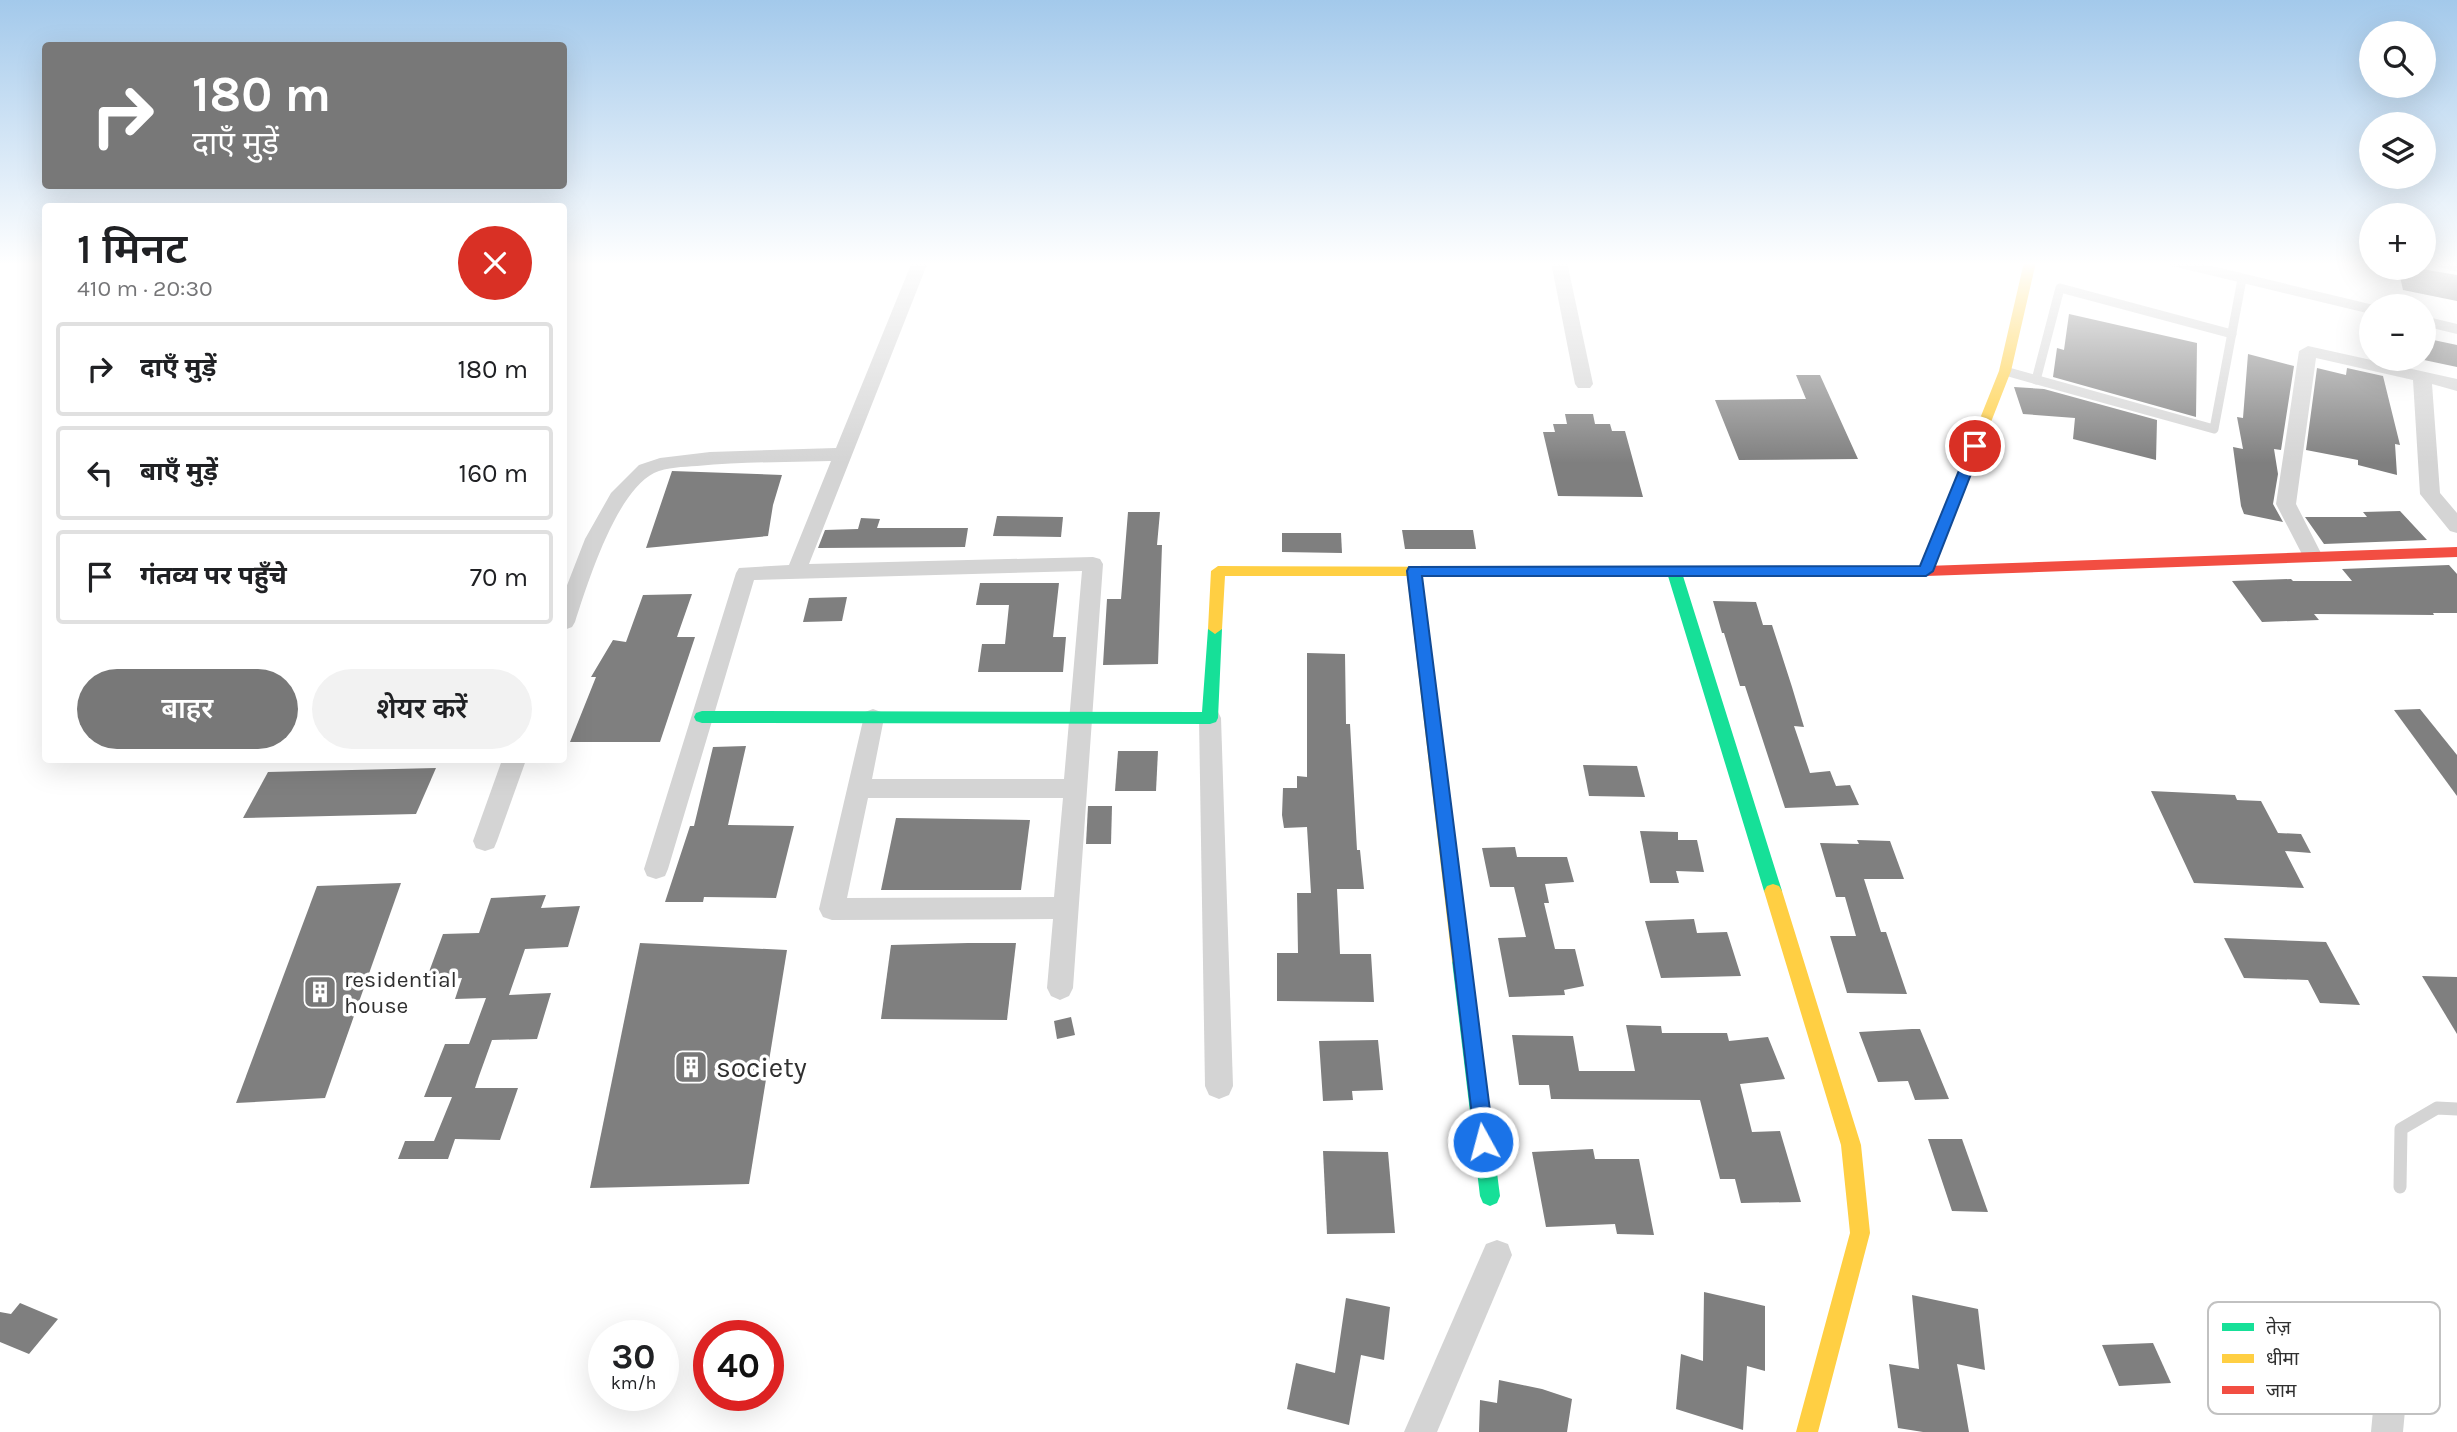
<!DOCTYPE html>
<html lang="hi">
<meta charset="utf-8">
<style>
body{margin:0;font-family:Karla,"Noto Sans Devanagari",sans-serif;background:#f2f2f2;color:#202124;height:100vh;display:flex;flex-direction:column;font-size:26px;white-space:nowrap}
*{box-sizing:border-box;margin:0}
p{font-size:23px;color:#757577}
.icon{flex:none;width:38px;height:38px;fill:none;stroke:currentColor;stroke-width:2;stroke-linecap:round;stroke-linejoin:round}
.map{position:relative;flex:1;overflow:hidden}
.panel{position:absolute;left:42px;top:203px;width:525px;height:560px;display:flex;flex-direction:column;background:#fff;border-radius:7px;box-shadow:0 7px 28px #0002}
.panel>*{flex:none}
.guide{position:absolute;left:42px;top:42px;width:525px;height:147px;border-radius:7px;box-shadow:0 7px 28px #0002;background:#787878;color:#fff;overflow:hidden}
.buttons{position:absolute;left:2359px;top:21px;display:grid;gap:14px}
.buttons a{display:grid;place-items:center;width:77px;height:77px;border-radius:50%;background:#fff;box-shadow:0 7px 28px #0002;font-size:35px}
.speed{position:absolute;left:588px;top:1320px;display:flex;gap:14px;font-size:35px;font-weight:700;text-align:center}
.speed>*{display:grid;place-content:center;width:91px;height:91px;border-radius:50%;background:#fff;box-shadow:0 7px 28px #0002;line-height:1}
.speed small{font-size:18px;font-weight:400}
.speed .limit{border:10px solid #d22;background:#fff;color:#111}
.pin{position:absolute;display:grid;place-items:center;width:60px;height:60px;color:#fff;margin:-30px;border:4px solid #fff;border-radius:50%;box-shadow:0 2px 7px #0007}
.me{position:absolute;width:77px;margin:-38px;rotate:353deg;stroke-linejoin:round;filter:drop-shadow(0 0 5px #0008)}
.turn{display:flex;align-items:center;gap:24px;height:147px;padding:0 35px;font-size:32px}
.turn .icon{width:91px;height:91px;stroke-width:2.5}
.turn b{display:block;font-size:49px;line-height:60px}
.round{display:grid;place-items:center;flex:none;width:74px;height:74px;border-radius:37px;background:#f2f2f2}
.summary{display:flex;align-items:center;justify-content:space-between;height:119px;padding:0 35px}
h1{font-size:42px;font-weight:600;line-height:52px}
.action{display:flex;gap:14px;margin-top:auto;padding:14px 35px}
.action a{flex:1;height:80px;border-radius:42px;background:#787878;color:#fff;font-size:28px;font-weight:600;line-height:80px;text-align:center}
.action a+a{background:#f2f2f2;color:#202124}
ul{padding:0;list-style:none}
li{display:flex;align-items:center;gap:21px;height:94px;margin:0 14px 10px;padding:0 21px;border:4px solid #e0e0e0;border-radius:7px}
li div{flex:1}
li b{display:block;font-size:26px}
li em{font-style:normal}
.map>svg:first-child{display:block}
</style>
<div class="map">
<svg width="2457" height="1432" viewBox="0 0 2457 1432">
<rect width="100%" height="100%" fill="#fff"/>
<g fill="#7f7f7f">
<polygon points="2398,268 2416,268 2457,275 2457,301 2403,290"/>
<polygon points="2069,314 2197,343 2196,417 2053,377 2057,348 2064,350"/>
<polygon points="2424,338 2457,345 2457,367 2424,360"/>
<polygon points="2248,354 2294,366 2281,450 2274,449 2278,474 2273,504 2283,522 2244,514 2241,506 2233,447 2243,449 2237,417 2243,418"/>
<polygon points="2317,368 2346,375 2347,368 2383,376 2400,445 2395,444 2397,475 2358,465 2358,460 2306,450"/>
<polygon points="1796,375 1820,375 1858,459 1739,460 1715,400 1806,399"/>
<polygon points="2014,387 2044,389 2157,420 2156,460 2073,439 2075,418 2023,414"/>
<polygon points="1565,414 1593,414 1595,424 1610,424 1612,431 1625,431 1643,497 1558,496 1543,432 1555,432 1553,424 1567,424"/>
<polygon points="672,471 782,475 773,505 768,536 646,548"/>
<polygon points="2400,511 2427,540 2324,544 2305,517 2367,517 2363,512"/>
<polygon points="1128,512 1160,512 1157,545 1162,545 1158,664 1103,665 1107,599 1121,599"/>
<polygon points="997,516 1063,517 1061,537 993,536"/>
<polygon points="861,518 880,519 877,528 968,528 965,547 818,548 825,530 858,529"/>
<polygon points="1402,530 1473,530 1476,549 1405,549"/>
<polygon points="1282,533 1341,533 1342,553 1282,552"/>
<polygon points="2449,565 2457,574 2457,613 2433,613 2434,615 2314,614 2319,620 2262,622 2232,581 2291,579 2293,581 2352,581 2342,569"/>
<polygon points="980,583 1059,583 1053,637 1066,637 1063,672 978,672 982,644 1005,644 1009,605 976,605"/>
<polygon points="692,594 677,637 695,637 660,742 570,742 596,677 591,677 613,640 626,642 643,595"/>
<polygon points="847,597 842,621 803,622 809,598"/>
<polygon points="1713,601 1756,602 1763,625 1772,625 1792,687 1804,727 1794,726 1810,773 1830,771 1836,786 1850,785 1859,805 1785,808 1745,686 1740,686 1724,633 1722,633"/>
<polygon points="1307,653 1345,654 1346,724 1350,724 1357,850 1360,850 1364,889 1337,889 1340,954 1371,954 1374,1002 1277,1001 1277,953 1298,953 1297,893 1311,893 1307,827 1284,828 1282,815 1283,788 1297,788 1297,776 1307,777"/>
<polygon points="2420,709 2457,755 2457,796 2394,710"/>
<polygon points="746,746 728,825 794,826 776,898 704,897 703,902 665,902 690,826 694,826 713,747"/>
<polygon points="1118,751 1158,751 1156,791 1115,791"/>
<polygon points="1583,765 1637,766 1645,797 1589,796"/>
<polygon points="436,768 416,814 243,818 268,772"/>
<polygon points="2151,791 2235,795 2237,800 2261,801 2278,833 2301,834 2311,853 2285,851 2304,888 2194,883"/>
<polygon points="1088,806 1112,806 1111,844 1086,844"/>
<polygon points="896,818 1030,820 1021,890 881,890"/>
<polygon points="1640,831 1678,832 1678,840 1697,840 1704,872 1676,871 1679,883 1650,883"/>
<polygon points="1857,840 1890,841 1904,879 1864,879 1881,932 1886,932 1907,994 1847,993 1830,936 1856,936 1845,897 1836,897 1820,843 1859,844"/>
<polygon points="1515,847 1517,857 1567,857 1574,882 1545,884 1549,903 1544,903 1555,949 1575,949 1584,986 1564,990 1565,995 1509,997 1498,938 1526,937 1514,887 1490,887 1482,848"/>
<polygon points="401,883 325,1098 236,1103 317,886"/>
<polygon points="546,895 541,908 580,906 568,947 525,949 509,995 551,993 537,1039 492,1040 479,1076 475,1088 518,1088 500,1140 455,1139 448,1159 398,1159 405,1141 434,1141 452,1097 424,1097 445,1044 469,1044 486,998 455,999 462,978 426,980 443,934 479,933 491,898"/>
<polygon points="1694,919 1697,933 1727,932 1741,976 1661,978 1645,921"/>
<polygon points="2224,938 2326,942 2360,1005 2320,1003 2308,980 2244,978"/>
<polygon points="640,943 787,950 749,1184 590,1188"/>
<polygon points="968,943 1016,943 1007,1020 881,1019 891,945"/>
<polygon points="2422,976 2457,977 2457,1034"/>
<polygon points="1071,1017 1075,1035 1057,1039 1054,1021"/>
<polygon points="1626,1025 1661,1026 1662,1033 1727,1033 1729,1041 1768,1037 1785,1079 1740,1084 1752,1132 1780,1131 1801,1202 1741,1203 1735,1179 1720,1179 1700,1100 1551,1099 1549,1085 1519,1085 1512,1035 1573,1036 1579,1071 1635,1071"/>
<polygon points="1912,1029 1920,1029 1949,1099 1915,1100 1908,1081 1878,1082 1859,1032"/>
<polygon points="1378,1040 1383,1090 1352,1091 1353,1100 1323,1101 1319,1041"/>
<polygon points="1928,1139 1962,1139 1988,1212 1952,1211"/>
<polygon points="1593,1149 1595,1159 1639,1159 1654,1235 1617,1234 1615,1224 1546,1227 1532,1152"/>
<polygon points="1323,1151 1388,1152 1395,1233 1327,1234"/>
<polygon points="1704,1292 1765,1306 1765,1371 1747,1366 1743,1430 1676,1409 1681,1354 1703,1361"/>
<polygon points="1912,1295 1978,1309 1985,1370 1957,1364 1969,1432 1923,1432 1898,1428 1889,1364 1919,1369"/>
<polygon points="1346,1298 1390,1307 1384,1360 1361,1355 1349,1425 1287,1409 1296,1363 1335,1373"/>
<polygon points="20,1303 58,1319 29,1354 0,1342 0,1312 11,1314"/>
<polygon points="2153,1343 2171,1383 2119,1386 2102,1345"/>
<polygon points="1499,1380 1542,1389 1572,1399 1567,1432 1479,1432 1480,1400 1497,1403"/>
</g>
<g fill="none" stroke-linecap="round" stroke-linejoin="round">
<g stroke="#d4d4d4" stroke-width="9">
<polyline points="2005,371 2214,429 2242,279"/>
<polyline points="2036,380 2060,288 2232,334"/>
</g>
<polyline stroke="#d4d4d4" stroke-width="13" points="2400,1187 2401,1129 2437,1108 2457,1109"/>
<g fill="#d4d4d4" fill-rule="evenodd">
<path d="M912,262H928L809,564L1093,557L1100,559L1103,564L1073,988L1069,996L1060,1000L1051,996L1047,988L1053,919L832,920L823,917L819,909L865,712L873,709L881,712L884,718L872,779H1064L1082,571L754,580L668,869L665,876L656,879L647,876L644,869L736,573L739,568L789,565L831,461C786,462 741,462 697,466C683,467 667,467 654,473C616,492 588,582 575,622L572,627L564,630V593L585,539L611,493L639,465L660,458L710,452L836,448ZM868,798H1063L1054,897L847,898Z"/>
<polygon points="1551,262 1567,262 1593,384 1590,388 1578,388 1575,384"/>
<polygon points="2166,262 2195,262 2378,306 2371,306 2371,314 2168,265"/>
<polygon points="2430,262 2457,262 2457,272 2432,265"/>
<polygon points="2424,316 2457,324 2457,334 2424,326"/>
<polygon points="2308,346 2457,379 2457,391 2432,384 2440,493 2457,513 2457,533 2450,531 2420,494 2413,380 2316,358 2296,504 2323,557 2320,562 2306,562 2276,504 2299,351"/>
<polygon points="1210,709 1218,712 1221,718 1233,1086 1229,1095 1219,1099 1209,1095 1205,1086 1199,718 1202,712"/>
<polygon points="502,760 526,760 497,841 494,848 485,851 476,848 473,841"/>
<polygon points="1497,1240 1508,1244 1512,1255 1437,1432 1404,1432 1486,1244"/>
<polygon points="2395,1329 2406,1334 2411,1345 2403,1432 2371,1432 2379,1345 2384,1334"/>
</g>
<g fill="#16e098" fill-rule="evenodd">
<polygon points="1495,566 1840,567 1842,571 1840,575 1835,576 1683,576 1782,891 1779,896 1773,898 1767,896 1764,891 1668,576 1495,576 1488,571"/>
<polygon points="1215,624 1222,629 1218,718 1216,722 1210,724 702,723 696,721 694,717 696,713 702,711 1202,712 1208,629"/>
<polygon points="1461,953 1467,955 1470,961 1500,1196 1497,1203 1490,1206 1483,1203 1480,1196 1452,961 1455,955"/>
</g>
<g fill="#ffcf43" fill-rule="evenodd">
<polygon points="2024,262 2036,262 2011,371 1931,575 1830,575 1828,571 1830,567 1835,566 1921,566 1999,371"/>
<polygon points="1218,566 1500,567 1502,571 1500,575 1495,576 1422,576 1470,961 1467,967 1461,969 1455,967 1452,961 1407,576 1225,576 1222,629 1215,634 1208,629 1211,571"/>
<polygon points="1773,884 1779,886 1782,891 1861,1145 1870,1233 1818,1432 1796,1432 1850,1233 1841,1145 1764,891 1767,886"/>
</g>
<polygon fill="#f24e42" fill-rule="evenodd" points="2457,547 2457,557 1926,576 1919,571 1926,566"/>
</g>
<linearGradient id="sky" x2="0" y2="1"><stop stop-color="#a3c9eb"/><stop offset="0.57" stop-color="#fff"/><stop offset="1" stop-color="#fff" stop-opacity="0"/></linearGradient>
<rect width="2457" height="463" fill="url(#sky)"/>
<polygon fill="#1a73e8" stroke="#114b97" stroke-width="2" points="1975,442 1982,446 1933,571 1926,576 1422,576 1494,1142 1491,1149 1483,1152 1476,1149 1407,571 1409,567 1920,566 1969,446"/>
<defs>
<symbol id="building-square" viewBox="-11 -11 22 22"><rect x="-9" y="-9" width="18" height="18" rx="4" fill="#787878" stroke="#fff"/><path d="M-4-6H4V6H1V3H-1V6H-4ZM-2.5-4.3h1.7v1.8h-1.7ZM.8-4.3h1.7v1.8H.8ZM-2.5-1h1.7V.8h-1.7ZM.8-1h1.7V.8H.8Z" fill="#fff"/></symbol>
</defs>
<g fill-rule="evenodd">
<use href="#building-square" x="301" y="973" width="38" height="38"/>
<use href="#building-square" x="672" y="1048" width="38" height="38"/>
</g>
<g text-anchor="middle" dominant-baseline="central" stroke-width="7" stroke-linejoin="round" paint-order="stroke">
<g font-size="23" fill="#303030" stroke="#fff" text-anchor="start">
<text x="344" y="979">residential<tspan x="344" dy="26">house</tspan></text>
</g>
<g font-size="28" fill="#303030" stroke="#fff" text-anchor="start">
<text x="716" y="1067">society</text>
</g>
</g>
<rect x="2208" y="1302" width="232" height="112" rx="10" fill="#fff" stroke="#c1c1c1" stroke-width="2"/>
<rect x="2222" y="1323" width="32" height="8" fill="#16e098"/>
<rect x="2222" y="1354" width="32" height="9" fill="#ffcf43"/>
<rect x="2222" y="1386" width="32" height="8" fill="#f24e42"/>
<g font-size="19" fill="#303030">
<text x="2266" y="1334">तेज़</text>
<text x="2266" y="1365">धीमा</text>
<text x="2266" y="1397">जाम</text>
</g>
</svg>
<div class="buttons">
<a><svg class="icon" aria-label="search" viewBox="0 0 24 24"><circle cx="10" cy="10" r="6"/><path d="M15 15l6 6"/></svg></a>
<a><svg class="icon" aria-label="layers" viewBox="0 0 24 24"><path d="M12 4l9 5-9 5-9-5zM3 14l9 5 9-5"/></svg></a>
<a>+</a>
<a>−</a>
</div>
<div class="speed"><div>30<small>km/h</small></div><div class="limit">40</div></div>
<div class="pin" style="left:1975px;top:446px;background:#d93025"><svg class="icon" aria-label="arrive" viewBox="0 0 24 24"><path d="M6 21V4h12l-3 4 3 4H6"/></svg></div>
<svg class="me" style="left:1483px;top:1142px" viewBox="-20 -20 40 40"><circle r="17" fill="#1a73e8" stroke="#fff" stroke-width="3"/><path d="M0-11L8 9 0 5-8 9z" fill="#fff"/></svg>
<div class="guide">
<div class="turn"><svg class="icon" aria-label="right" viewBox="0 0 24 24"><path d="M7 20v-9h11M14 6l5 5-5 5"/></svg><div><b>180 m</b>दाएँ मुड़ें</div></div>
</div>
<section class="panel">
<div class="summary"><div><h1>1 मिनट</h1><p>410 m · 20:30</p></div><a class="round" style="background:#d93025;color:#fff"><svg class="icon" aria-label="close" viewBox="0 0 24 24"><path d="M6 6l12 12M18 6L6 18"/></svg></a></div>
<ul>
<li><svg class="icon" aria-label="right" viewBox="0 0 24 24"><path d="M7 20v-9h11M14 6l5 5-5 5"/></svg><div><b>दाएँ मुड़ें</b></div><em>180 m</em></li>
<li><svg class="icon" aria-label="left" viewBox="0 0 24 24"><path d="M17 20v-9H6M10 6l-5 5 5 5"/></svg><div><b>बाएँ मुड़ें</b></div><em>160 m</em></li>
<li><svg class="icon" aria-label="arrive" viewBox="0 0 24 24"><path d="M6 21V4h12l-3 4 3 4H6"/></svg><div><b>गंतव्य पर पहुँचे</b></div><em>70 m</em></li>
</ul>
<div class="action"><a>बाहर</a><a>शेयर करें</a></div>
</section>
</div>
